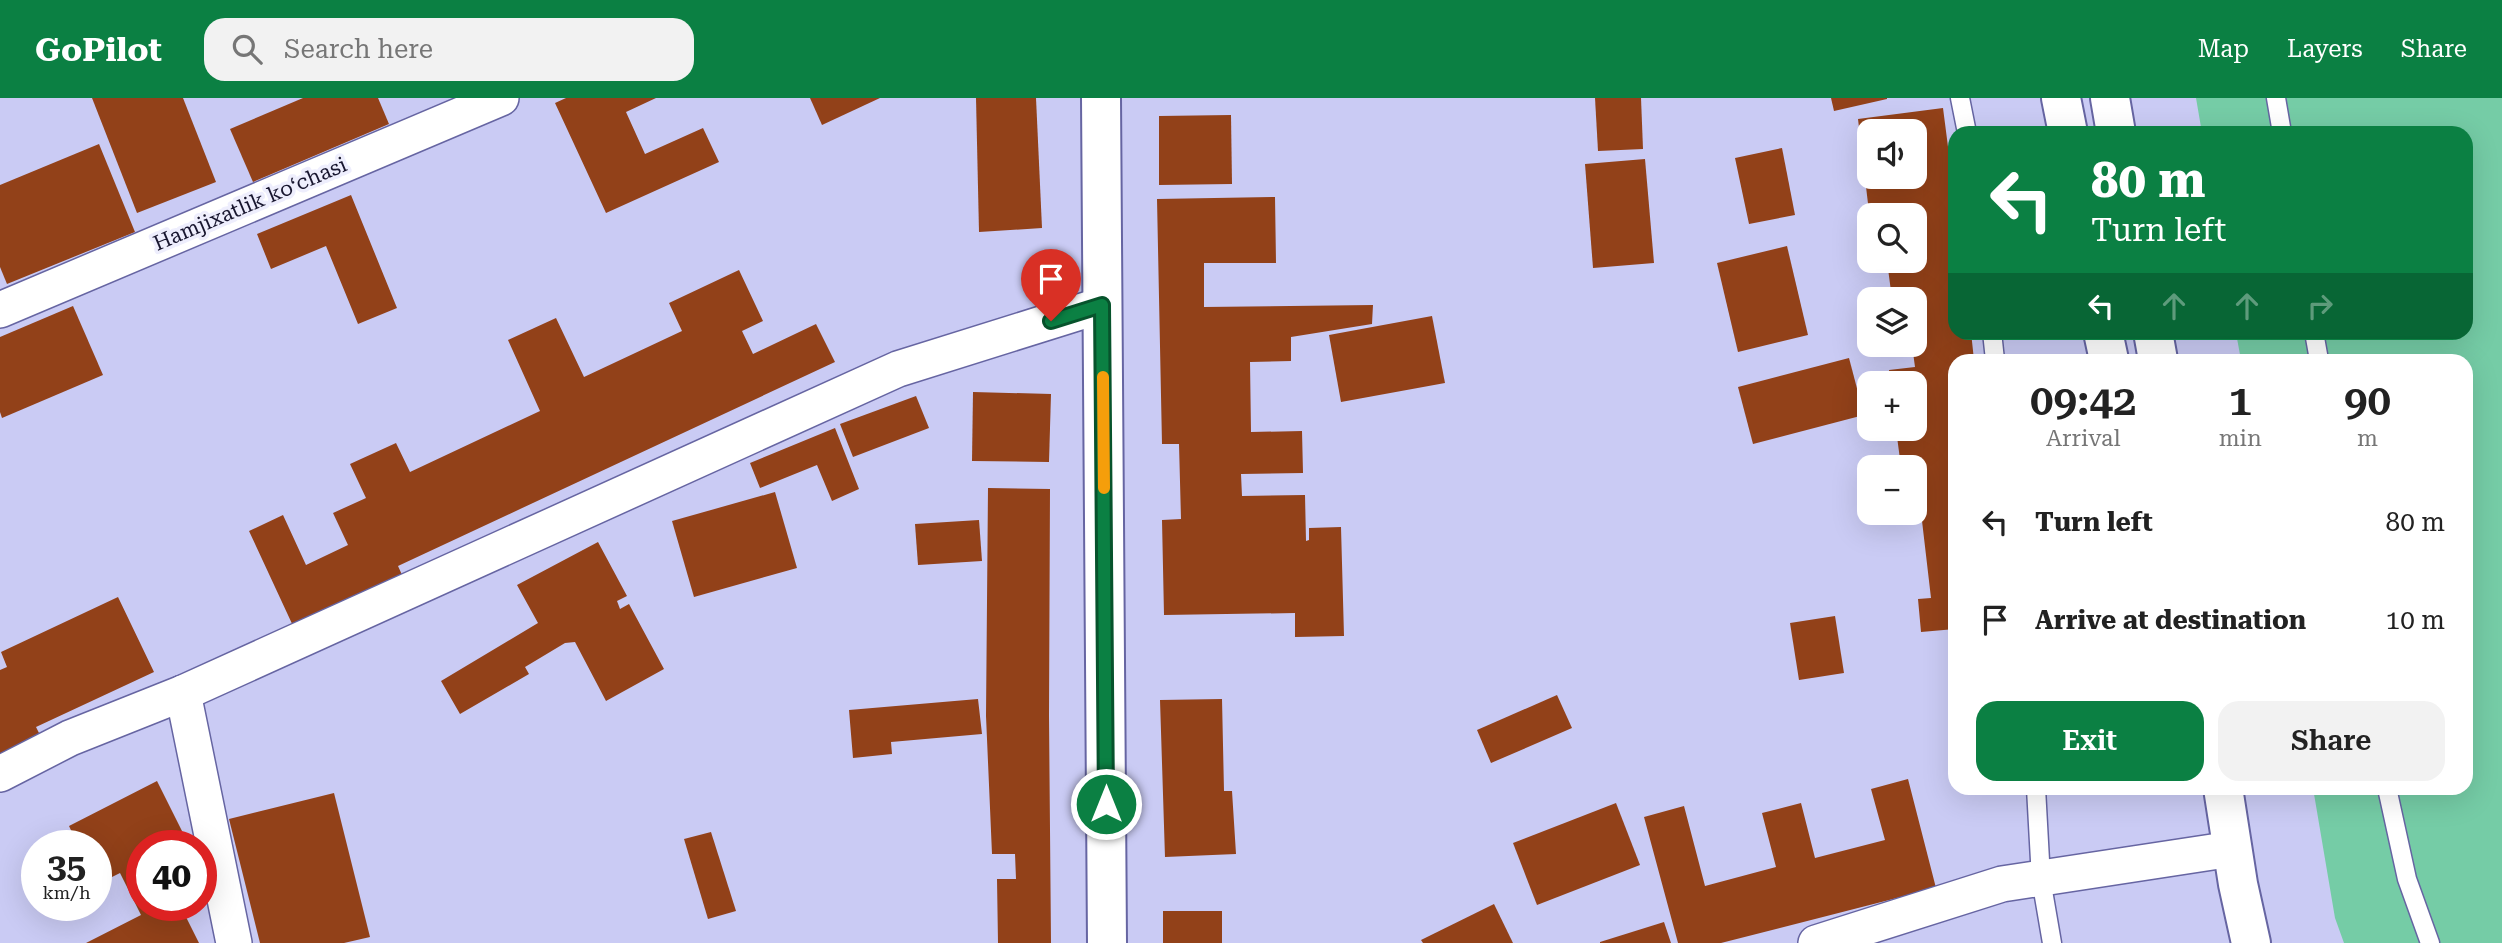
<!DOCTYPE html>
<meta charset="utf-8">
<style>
body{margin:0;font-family:"Roboto Serif",serif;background:#f2f2f2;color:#222;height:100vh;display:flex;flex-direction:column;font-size:26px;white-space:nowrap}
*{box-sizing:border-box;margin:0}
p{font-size:23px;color:#767676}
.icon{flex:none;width:38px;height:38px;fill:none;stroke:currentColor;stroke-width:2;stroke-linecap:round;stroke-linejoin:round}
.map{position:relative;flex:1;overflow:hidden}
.sheet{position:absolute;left:1948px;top:256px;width:525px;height:441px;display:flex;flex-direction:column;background:#fff;border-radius:21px;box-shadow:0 7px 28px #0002}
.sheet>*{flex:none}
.guide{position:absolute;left:1948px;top:28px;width:525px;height:214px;border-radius:21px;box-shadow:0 7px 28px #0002;background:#0b8043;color:#fff;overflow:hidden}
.controls{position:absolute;left:1857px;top:21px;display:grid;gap:14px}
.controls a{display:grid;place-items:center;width:70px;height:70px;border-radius:14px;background:#fff;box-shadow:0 7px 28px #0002;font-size:35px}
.speed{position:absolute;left:21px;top:732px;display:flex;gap:14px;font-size:35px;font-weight:700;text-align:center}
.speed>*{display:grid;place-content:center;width:91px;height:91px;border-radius:50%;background:#fff;box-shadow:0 7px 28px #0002;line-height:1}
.speed small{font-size:18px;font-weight:400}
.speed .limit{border:10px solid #d22;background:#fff;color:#111}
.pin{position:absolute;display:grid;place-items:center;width:60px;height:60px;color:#fff;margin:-72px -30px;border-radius:50% 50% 50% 0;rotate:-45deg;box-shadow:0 0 7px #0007}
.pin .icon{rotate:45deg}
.me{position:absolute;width:77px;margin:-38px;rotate:0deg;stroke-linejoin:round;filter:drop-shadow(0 0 5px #0008)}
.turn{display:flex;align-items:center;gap:24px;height:147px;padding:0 28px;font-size:32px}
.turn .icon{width:91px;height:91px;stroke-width:2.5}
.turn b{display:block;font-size:49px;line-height:60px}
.lanes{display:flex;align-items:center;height:66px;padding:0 28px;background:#0003;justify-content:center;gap:35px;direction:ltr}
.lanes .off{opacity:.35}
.eta{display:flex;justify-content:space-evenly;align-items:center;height:119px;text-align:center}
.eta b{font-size:42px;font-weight:600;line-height:49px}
.button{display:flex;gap:14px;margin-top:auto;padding:14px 28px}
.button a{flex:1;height:80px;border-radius:21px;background:#0b8043;color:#fff;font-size:28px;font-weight:600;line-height:80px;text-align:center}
.button a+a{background:#f2f2f2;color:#222}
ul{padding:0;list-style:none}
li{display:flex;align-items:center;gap:21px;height:98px;padding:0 28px}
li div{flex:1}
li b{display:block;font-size:26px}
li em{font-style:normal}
header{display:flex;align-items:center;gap:42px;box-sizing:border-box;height:98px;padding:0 35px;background:#0b8043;color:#fff}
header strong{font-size:33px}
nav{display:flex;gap:38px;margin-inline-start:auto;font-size:24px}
.search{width:490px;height:63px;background:#f2f2f2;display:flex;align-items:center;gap:18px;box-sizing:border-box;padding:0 24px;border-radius:21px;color:#767676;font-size:26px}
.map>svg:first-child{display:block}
</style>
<header>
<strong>GoPilot</strong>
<div class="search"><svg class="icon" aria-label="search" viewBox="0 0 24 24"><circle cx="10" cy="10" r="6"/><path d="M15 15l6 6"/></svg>Search here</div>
<nav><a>Map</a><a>Layers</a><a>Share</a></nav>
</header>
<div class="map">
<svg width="2502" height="845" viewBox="0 0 2502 845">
<rect width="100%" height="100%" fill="#cacbf4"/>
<polygon fill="#75cca6" points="2196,0 2502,0 2502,845 2344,845 2335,820 2313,690 2466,690 2466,262 2241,262 2236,235 2466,234 2466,35 2202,35"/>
<g fill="#924119" fill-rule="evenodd">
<polygon points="92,0 183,0 216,84 137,115"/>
<polygon points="303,0 378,0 389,26 253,84 230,31"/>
<polygon points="566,0 656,0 626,14 645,56 703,30 719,64 606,115 555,5"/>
<polygon points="810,0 880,0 822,27"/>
<polygon points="976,0 1036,0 1042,130 979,134"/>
<polygon points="1595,0 1641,0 1643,51 1598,53"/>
<polygon points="1831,0 1887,0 1887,1 1834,13"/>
<path d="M1943,10L1955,103V234H1971L1974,262H1955V531L1921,534L1918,501L1931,500L1917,380H1914V369H1901L1896,331H1914V285H1890L1889,272L1915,269L1912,247H1914V201H1892L1887,163H1914V117H1882L1881,112L1869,114L1858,21ZM1869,33H1914V79H1869Z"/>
<polygon points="1231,17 1232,86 1159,87 1159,18"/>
<polygon points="99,46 135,134 7,186 0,169 0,87"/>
<polygon points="1782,50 1795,117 1749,126 1735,60"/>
<polygon points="1645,61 1654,165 1593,170 1585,66"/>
<polygon points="351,97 397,210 358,226 326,148 271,171 257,136"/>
<polygon points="1275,99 1276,165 1204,165 1204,209 1373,207 1372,226 1291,239 1291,263 1250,264 1251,334 1302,333 1303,375 1241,376 1242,398 1305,397 1306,443 1309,442 1309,430 1341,429 1344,538 1295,539 1295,515 1164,517 1162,422 1181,421 1179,346 1162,346 1157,101"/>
<polygon points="1787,148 1808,237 1738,254 1717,165"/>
<polygon points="739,172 763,223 742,233 753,256 816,226 835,264 398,468 403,479 294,530 249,433 283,417 306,467 348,447 333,415 366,400 350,366 396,345 410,374 540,313 508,242 556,220 584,279 682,233 669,205"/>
<polygon points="73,208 103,277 2,320 0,314 0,239"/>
<polygon points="1432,218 1445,285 1341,304 1329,237"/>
<polygon points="1849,260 1864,317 1753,346 1738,289"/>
<polygon points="973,294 1051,296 1049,364 972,363"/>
<polygon points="916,298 929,330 853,359 840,326"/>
<polygon points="835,330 859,391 832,403 817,367 760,390 750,365"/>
<polygon points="988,390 1050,391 1049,618 1051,845 998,845 997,781 1016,781 1015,756 992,756 986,618"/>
<polygon points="775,394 797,470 694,499 672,423"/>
<polygon points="979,422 982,463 918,467 915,426"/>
<polygon points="598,444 627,498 617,503 620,511 629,506 664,571 606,603 575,544 565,545 525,569 529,576 460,616 441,583 538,525 517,487"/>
<polygon points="118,499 154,574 36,629 40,637 0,656 0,572 7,569 1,554"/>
<polygon points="1835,518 1844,575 1799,582 1790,525"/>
<polygon points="1557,597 1572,630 1491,665 1477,632"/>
<polygon points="978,601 982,636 891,644 892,656 853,660 849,612"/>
<polygon points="1222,601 1224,693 1232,693 1236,756 1165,759 1160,602"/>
<polygon points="1908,681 1936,790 1721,845 1678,845 1644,719 1684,708 1705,788 1776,769 1762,715 1801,705 1815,760 1885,742 1871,691"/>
<polygon points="157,683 187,743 177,747 142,747 142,807 180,807 199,845 86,845 141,817 120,775 98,786 96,782 96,747 78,747 69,728"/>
<polygon points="334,695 370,839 344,845 260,845 229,721"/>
<polygon points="1616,705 1640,767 1537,807 1513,745"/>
<polygon points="711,734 736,813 708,821 684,741"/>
<polygon points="1494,806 1513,845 1423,845 1421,842"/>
<rect x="1163" y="813" width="59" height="32"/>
<polygon points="1664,824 1671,845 1600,845 1600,844"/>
</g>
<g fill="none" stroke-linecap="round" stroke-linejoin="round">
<defs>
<g id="lane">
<polyline points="1960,0 1967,35"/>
<polyline points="2276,0 2282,35"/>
<polyline points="1992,234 1995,262"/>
<polyline points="2314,234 2319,262"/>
<polyline points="2036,690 2041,781 2052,845"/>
<polyline points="2387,690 2407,781 2430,845"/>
</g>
<g id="street">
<polyline points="0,212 501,0"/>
<polyline points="183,595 234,845"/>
<polyline points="0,676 70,640 183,595 898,271 1102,207"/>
<polyline points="1816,845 2002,786 2232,751"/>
</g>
<polyline id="secondary" points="1101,0 1107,845"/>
<g id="primary">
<polyline points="2061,0 2068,35"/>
<polyline points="2110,0 2116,35"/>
<polyline points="2103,234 2109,262"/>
<polyline points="2153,234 2158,262"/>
<polyline points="2223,690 2238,786 2251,845"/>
</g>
</defs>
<use href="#lane" stroke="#6665a2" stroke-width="21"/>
<use href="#street" stroke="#6665a2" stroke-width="38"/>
<use href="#secondary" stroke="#6665a2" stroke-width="42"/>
<use href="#primary" stroke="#6665a2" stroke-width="42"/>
<use href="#lane" stroke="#fff" stroke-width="18"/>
<use href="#street" stroke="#fff" stroke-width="35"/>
<use href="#secondary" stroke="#fff" stroke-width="38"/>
<use href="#primary" stroke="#fff" stroke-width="38"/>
</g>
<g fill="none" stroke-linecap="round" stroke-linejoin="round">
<defs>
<polyline id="route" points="1051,223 1102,207 1106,706"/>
</defs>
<use href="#route" stroke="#07532c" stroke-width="18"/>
<use href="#route" stroke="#0b8043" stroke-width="12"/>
<polyline stroke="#f59e0b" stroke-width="12" points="1103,279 1104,390"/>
</g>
<g text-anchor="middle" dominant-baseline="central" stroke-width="7" stroke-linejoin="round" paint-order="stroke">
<g font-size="21" fill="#18162f" stroke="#eeeefd">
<text transform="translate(250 106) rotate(-23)">Hamjixatlik koʻchasi</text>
</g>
</g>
</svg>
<div class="controls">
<a><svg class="icon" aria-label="sound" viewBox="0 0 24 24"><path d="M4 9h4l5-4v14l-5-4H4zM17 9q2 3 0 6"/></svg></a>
<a><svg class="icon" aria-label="search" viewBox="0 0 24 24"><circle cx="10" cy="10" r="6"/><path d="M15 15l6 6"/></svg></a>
<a><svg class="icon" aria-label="layers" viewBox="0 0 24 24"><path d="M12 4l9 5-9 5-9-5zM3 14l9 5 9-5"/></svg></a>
<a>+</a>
<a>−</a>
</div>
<div class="speed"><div>35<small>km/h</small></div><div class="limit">40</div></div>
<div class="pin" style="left:1051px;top:223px;background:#d93025"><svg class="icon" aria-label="arrive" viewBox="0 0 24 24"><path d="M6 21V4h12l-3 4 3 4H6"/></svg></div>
<svg class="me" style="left:1106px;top:706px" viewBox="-20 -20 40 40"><circle r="17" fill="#0b8043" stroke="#fff" stroke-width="3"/><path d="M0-11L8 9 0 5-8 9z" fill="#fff"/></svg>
<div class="guide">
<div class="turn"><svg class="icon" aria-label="left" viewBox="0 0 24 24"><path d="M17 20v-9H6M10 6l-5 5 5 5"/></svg><div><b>80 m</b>Turn left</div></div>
<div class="lanes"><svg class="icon" aria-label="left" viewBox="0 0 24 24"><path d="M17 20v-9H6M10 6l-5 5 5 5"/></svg><svg class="icon off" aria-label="ahead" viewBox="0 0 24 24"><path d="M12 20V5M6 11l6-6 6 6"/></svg><svg class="icon off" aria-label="ahead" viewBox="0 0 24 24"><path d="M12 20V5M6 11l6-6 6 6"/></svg><svg class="icon off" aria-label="right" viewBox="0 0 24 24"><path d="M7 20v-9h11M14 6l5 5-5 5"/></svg></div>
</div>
<section class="sheet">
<div class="eta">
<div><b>09:42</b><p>Arrival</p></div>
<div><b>1</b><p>min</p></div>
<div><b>90</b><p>m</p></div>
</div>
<ul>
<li><svg class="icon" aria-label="left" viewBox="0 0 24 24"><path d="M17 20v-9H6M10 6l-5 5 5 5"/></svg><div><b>Turn left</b></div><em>80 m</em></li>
<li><svg class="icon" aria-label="arrive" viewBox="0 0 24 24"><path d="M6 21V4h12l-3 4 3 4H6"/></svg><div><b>Arrive at destination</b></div><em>10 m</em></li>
</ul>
<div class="button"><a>Exit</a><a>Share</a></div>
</section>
</div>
